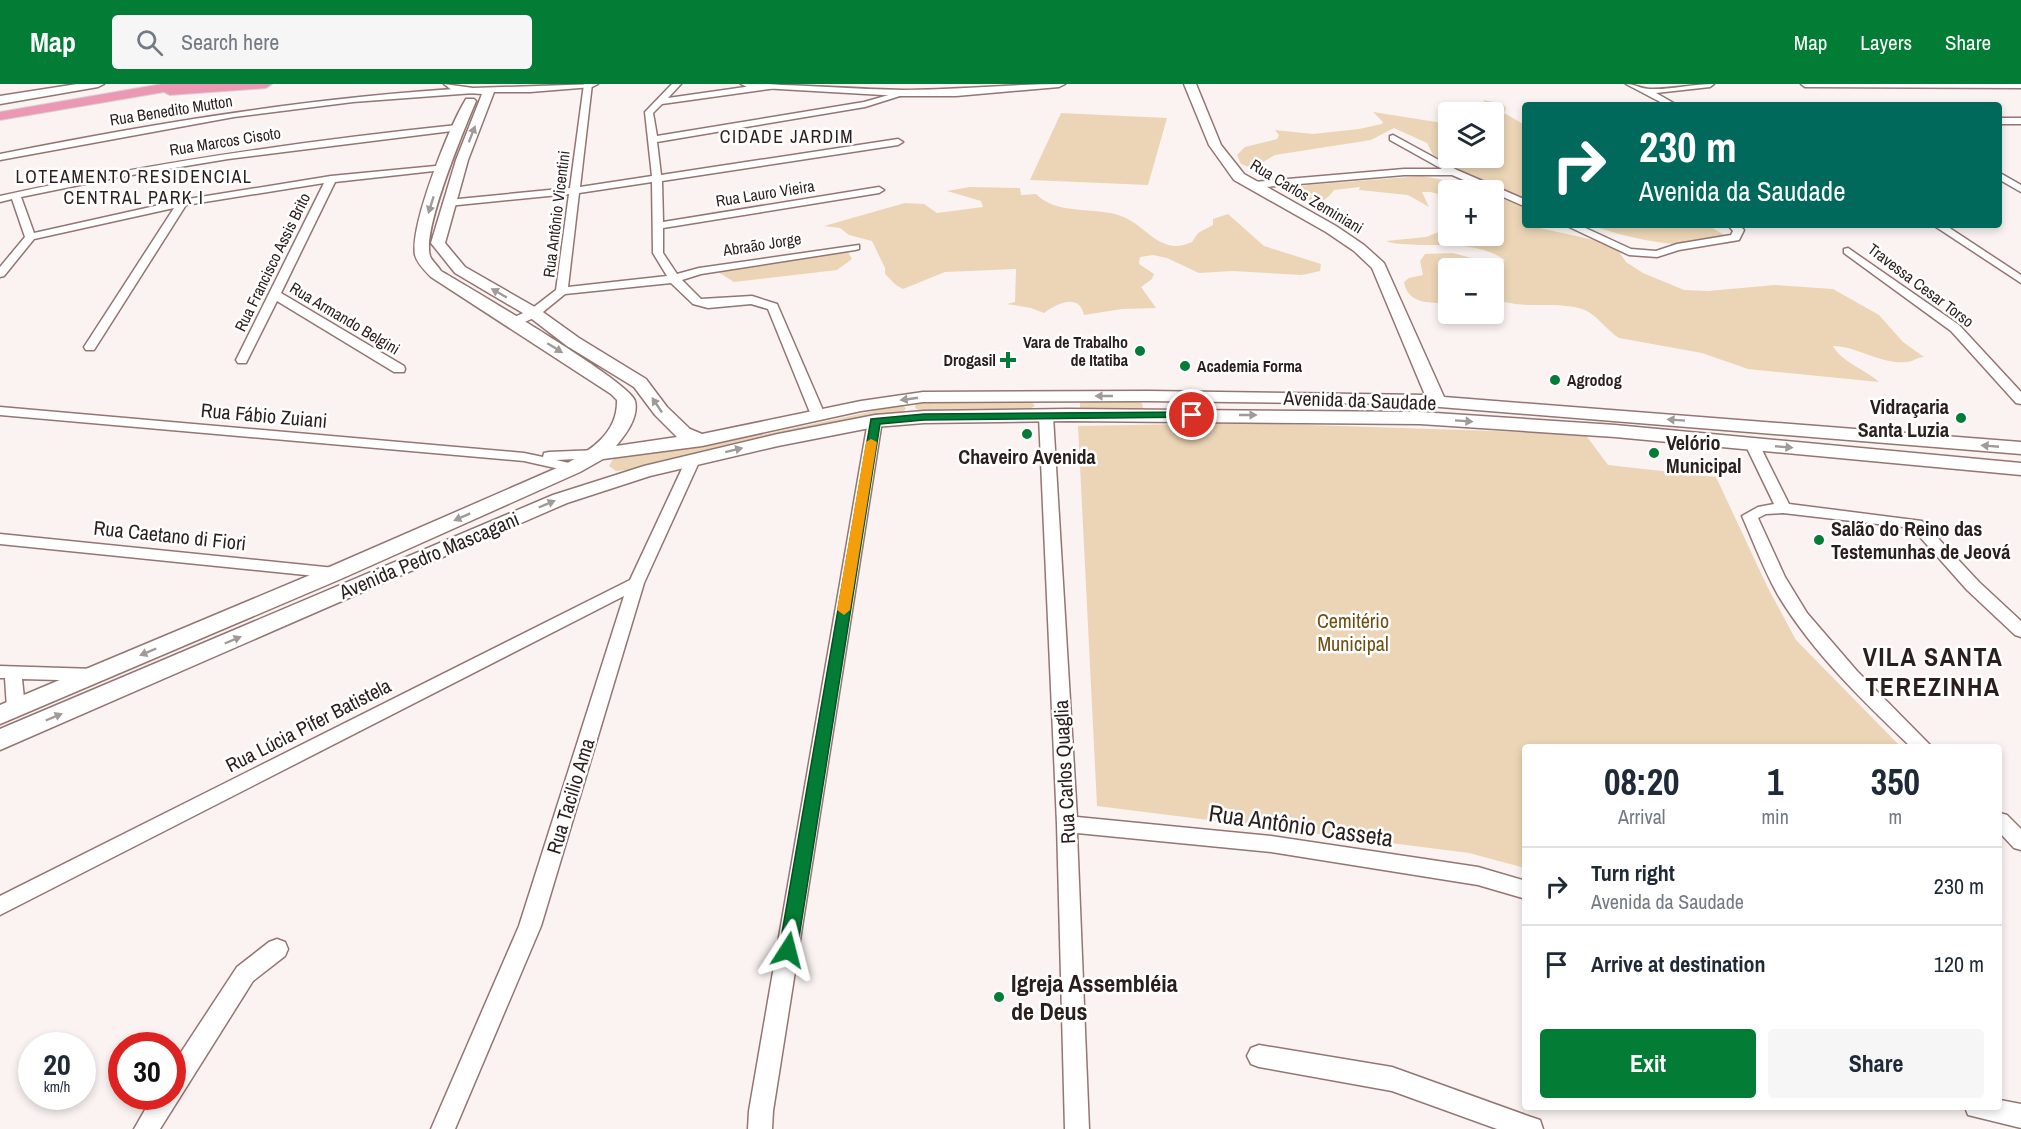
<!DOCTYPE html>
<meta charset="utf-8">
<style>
body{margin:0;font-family:"Archivo Narrow",sans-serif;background:#f6f6f7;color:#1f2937;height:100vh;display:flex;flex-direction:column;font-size:22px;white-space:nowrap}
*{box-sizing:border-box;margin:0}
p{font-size:20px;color:#747a83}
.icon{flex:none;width:33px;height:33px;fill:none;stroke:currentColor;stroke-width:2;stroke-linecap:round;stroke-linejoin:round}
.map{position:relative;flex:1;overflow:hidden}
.drawer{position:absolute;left:1522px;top:660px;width:480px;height:366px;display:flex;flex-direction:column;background:#fff;border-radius:6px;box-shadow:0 3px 9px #0003}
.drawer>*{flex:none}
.top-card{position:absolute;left:1522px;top:18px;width:480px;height:126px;border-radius:6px;box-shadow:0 3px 9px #0003;background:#00695c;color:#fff;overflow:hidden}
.tools{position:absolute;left:1438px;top:18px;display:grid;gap:12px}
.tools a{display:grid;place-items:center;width:66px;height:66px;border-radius:6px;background:#fff;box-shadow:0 3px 9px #0003;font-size:30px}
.speed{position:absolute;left:18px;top:948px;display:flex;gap:12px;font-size:30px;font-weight:700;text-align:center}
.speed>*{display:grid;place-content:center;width:78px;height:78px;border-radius:50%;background:#fff;box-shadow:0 3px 9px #0003;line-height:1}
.speed small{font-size:15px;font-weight:400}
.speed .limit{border:9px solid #d22;background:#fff;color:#111}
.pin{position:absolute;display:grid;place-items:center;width:51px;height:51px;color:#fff;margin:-26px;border:3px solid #fff;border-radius:50%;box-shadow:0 2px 6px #0007}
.me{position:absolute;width:66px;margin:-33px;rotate:9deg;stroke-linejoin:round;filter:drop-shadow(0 0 4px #0008)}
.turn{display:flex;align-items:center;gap:21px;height:126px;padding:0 18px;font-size:27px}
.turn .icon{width:78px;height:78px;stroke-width:2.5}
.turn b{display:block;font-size:42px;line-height:51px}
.eta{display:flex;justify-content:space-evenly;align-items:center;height:102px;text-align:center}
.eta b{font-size:36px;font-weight:800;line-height:42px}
.button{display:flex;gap:12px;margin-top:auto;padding:12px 18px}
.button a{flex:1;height:69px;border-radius:6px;background:#037d35;color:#fff;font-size:24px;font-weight:800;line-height:69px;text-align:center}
.button a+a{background:#f6f6f7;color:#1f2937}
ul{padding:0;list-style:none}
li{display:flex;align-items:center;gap:18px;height:78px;padding:0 18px;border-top:2px solid #e0e1e3}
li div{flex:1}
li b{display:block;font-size:22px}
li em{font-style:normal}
header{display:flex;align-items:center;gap:36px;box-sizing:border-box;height:84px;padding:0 30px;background:#037d35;color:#fff}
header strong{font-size:28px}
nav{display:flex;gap:33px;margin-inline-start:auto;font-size:21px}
.search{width:420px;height:54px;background:#f6f6f7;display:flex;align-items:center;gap:15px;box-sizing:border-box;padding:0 21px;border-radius:6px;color:#747a83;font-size:22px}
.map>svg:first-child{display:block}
</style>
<header>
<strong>Map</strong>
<div class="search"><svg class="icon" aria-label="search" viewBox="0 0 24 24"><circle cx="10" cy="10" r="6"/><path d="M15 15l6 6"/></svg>Search here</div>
<nav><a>Map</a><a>Layers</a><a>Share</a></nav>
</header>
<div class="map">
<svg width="2021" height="1045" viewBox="0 0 2021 1045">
<rect width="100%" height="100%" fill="#faf3f2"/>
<g fill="#ebd5b6">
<path d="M1483,16L1503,20L1506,24L1504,29L1525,41L1526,141L1603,158L1619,168L1626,178L1643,189L1684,206L1708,207L1775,201L1833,205L1879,231L1903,258L1924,273C1917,273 1913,278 1906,278C1882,281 1857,262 1833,262C1840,277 1866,286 1879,298L1748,285L1702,269L1619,254C1606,246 1597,230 1582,225C1553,216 1522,227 1494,214V184H1449V206L1443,219C1426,219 1407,218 1404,198L1409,194L1423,191L1420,177L1425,170L1453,169L1497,181L1505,176C1481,159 1447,161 1419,161C1408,160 1396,161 1386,157L1426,153L1449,144V152H1494V106H1449V113L1431,108H1422L1429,123L1408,111L1359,106L1360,103L1334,106C1319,126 1309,119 1292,105L1307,101L1422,92L1489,104L1487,101L1433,71L1427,59L1394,44L1371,56L1275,71L1252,84L1241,80L1237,71L1245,63L1277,55L1279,51L1275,46L1313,50L1359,45L1382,40L1383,38L1373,28L1449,40V74H1494V28H1465L1453,19L1482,20L1485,18Z"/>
<polygon points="1061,29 1167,34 1148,101 1030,96"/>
<path d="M970,103L1020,104L1021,111L1036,110C1057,132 1094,122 1121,132C1147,141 1160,173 1192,158L1198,149L1213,141V135L1228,130L1264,162L1321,180L1320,187L1302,191L1233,187L1199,189L1167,174L1153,171L1140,173L1139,180L1154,190L1152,195L1141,203L1156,224L1122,225L1084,231C1079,208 1056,220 1044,229L1031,224L1007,220L1015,218L1016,185L945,188L903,205L896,201L885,190V184L872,157L849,151L840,144L824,142L905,119L924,120L937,129L983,123L981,117L947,107Z"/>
<path d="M1591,141H1707L1737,158C1688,166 1638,158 1591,141Z"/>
<polygon points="848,168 852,175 837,186 734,198 718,188"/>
<polygon points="927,317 1031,317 1035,322 1026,327 921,327 915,324 916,320"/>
<polygon points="1087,317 1136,317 1142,319 1143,324 1140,327 1080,325 1080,319"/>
<polygon points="902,321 906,324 904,327 815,343 627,386 616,387 609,382 613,375 626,371 718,360"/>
<polygon points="1247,339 1585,350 1608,381 1716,393 1768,504 1796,556 1901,663 1526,663 1525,784 1469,769 1097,722 1078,342"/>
</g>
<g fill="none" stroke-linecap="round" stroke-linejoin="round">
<defs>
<g id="street">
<path d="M584,0H592L580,103L652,92L645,28L672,0H681L668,14L766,0L780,1L776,4L662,20L653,29L657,52L864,18L903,7V11L865,23L657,58L661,91L898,55L903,58L898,61L662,97L663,138L879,103L884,106L879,109L663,144V169L677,190L699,184L859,161V165L855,166L701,190L682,196L701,215L752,212L777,220L825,331L823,334H813L811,331L768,225L751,220L708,224L693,220L671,199L565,210L538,232L518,241H510V235L530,226L556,206L569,110L448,122L443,119L448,116L570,104ZM652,98L653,169L667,192L568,203L579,109Z"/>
<path d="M1626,0C1635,0 1641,5 1650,5C1670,6 1693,0 1714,0L1710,3L1656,9L1677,21H1666Z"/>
<polygon points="1801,0 2021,0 2021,4 1805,3"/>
<path d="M471,4L474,5V9L353,18L234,33L0,76V70C156,39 312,13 471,4Z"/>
<rect x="2000" y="34" width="21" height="6"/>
<path d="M457,41L462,44L460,46L228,75L114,94L21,113L34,149L182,116L331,92L446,81L448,83L443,86L335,98L281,209L404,282L405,285L404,288H394L277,217L246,279H238L236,276L324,99L186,121L94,266H86L84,263L174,124L34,155L4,192L0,193V183L25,153L12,115L0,118V112C151,79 303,57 457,41Z"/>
<polygon points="1393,51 1457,86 1526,116 1526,123 1494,109 1494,106 1487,106 1452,91 1404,91 1254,104 1249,101 1254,98 1404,85 1442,85 1390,56 1390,52"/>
<polygon points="2000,89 2021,101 2021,108 2000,96"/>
<polygon points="1565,141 1579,141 1631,165 1656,167 1677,160 1731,151 1733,147 1728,141 1739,141 1744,146 1739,156 1679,166 1657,173 1629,171"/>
<polygon points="1933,141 1945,141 2021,191 2021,199"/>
<polygon points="1848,164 1959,241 2021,308 2021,320 2016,319 1951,247 1844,169 1844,165"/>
<polygon points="0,323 524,369 543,373 544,369 549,368 598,366 605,370 598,374 556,376 578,381 580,384 578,387 573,388 524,377 0,331"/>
<polygon points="1046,328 1053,332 1077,733 1271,752 1478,783 1526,797 1526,815 1478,801 1271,768 1077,749 1089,1045 1065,1045 1057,740 1039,332"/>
<polygon points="875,333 882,337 773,1027 772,1045 748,1045 749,1027 868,337"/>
<path d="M1752,356L1759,360L1789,420L1922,437L1979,498L2021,537V553L2015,551L1967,506L1912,444L1783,429L1766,430L1758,434L1785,493L1807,529L1857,587L1932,663H1911C1863,617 1813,569 1778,511C1764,486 1754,459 1742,432L1758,423L1774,420L1745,360Z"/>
<polygon points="693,372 700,376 644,499 541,842 455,1045 431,1045 519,842 624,512 0,831 0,812 630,496 686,376"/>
<polygon points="0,450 335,484 343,489 335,494 0,460"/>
<polygon points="0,582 95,585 101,587 104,591 101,595 95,597 22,595 25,624 22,629 16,631 10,629 7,624 5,594 0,594"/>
<polygon points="2000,729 2007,731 2021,745 2021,766 2014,764 2000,749"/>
<polygon points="277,855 285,858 288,865 285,872 253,897 160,1045 134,1045 153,1012 172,1012 172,982 237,883 269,858"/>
<polygon points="1259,961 1392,983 1531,1033 1540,1036 1543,1045 1497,1045 1392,1007 1259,983 1251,980 1247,972 1251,964"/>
<polygon points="2000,1016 2021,1020 2021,1044 1968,1031 1965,1023 2000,1023"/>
</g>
<g id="secondary">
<polygon points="77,0 104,0 98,3 0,20 0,12"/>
<path d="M444,0L473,4L598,0L592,3L530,8H494L468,76L445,159L465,183L540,226L579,254L646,295L667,323L690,345L702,350L861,317L923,308L1148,307L1425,311L1372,184L1354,167L1326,148L1234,96L1209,61L1184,0H1196L1221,61L1244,90L1336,142L1364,161L1384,179L1444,313L2021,358V370L1403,320L1148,317L923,318L861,327L702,362L603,375L580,388L343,494L0,640V621L327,484L566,380C591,366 618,349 617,316L611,310L431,193C425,187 417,179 415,171C410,141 449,43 466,15H474L476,17C464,46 422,145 430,172C432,177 438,182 441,187C468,203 631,298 635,317C639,333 626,350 616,362L677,353L655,331L634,303L567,262L528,232L455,189L431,159L456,76L482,10L454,8Z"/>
<path d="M741,0C795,0 849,5 903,6C957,6 1011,0 1065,0L1059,3L956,12H900L747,3Z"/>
<polygon points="1068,325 1420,328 1615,341 2021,379 2021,391 1615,353 1420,340 1068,337 924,339 875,343 778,362 650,392 567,419 0,666 0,645 553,411 644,382 778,350 875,331 924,327"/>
</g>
<polygon id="primary" points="162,0 272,0 266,4 170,11 164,8 0,36 0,28"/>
</defs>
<use href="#street" stroke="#947572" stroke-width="3"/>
<use href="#secondary" stroke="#947572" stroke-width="3"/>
<use href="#primary" stroke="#d5d2d2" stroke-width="2"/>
<use href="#street" fill="#fff" fill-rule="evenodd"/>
<use href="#secondary" fill="#fff" fill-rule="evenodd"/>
<use href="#primary" fill="#ec98b5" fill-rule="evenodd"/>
</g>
<defs><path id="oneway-solid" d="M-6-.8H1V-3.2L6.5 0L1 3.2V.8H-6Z" transform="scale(1.5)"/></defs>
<g fill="#a09a99">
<use href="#oneway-solid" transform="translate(472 50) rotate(-69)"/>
<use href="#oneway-solid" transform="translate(431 121) rotate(107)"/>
<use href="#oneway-solid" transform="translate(499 209) rotate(-150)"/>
<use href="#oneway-solid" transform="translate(555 264) rotate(32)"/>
<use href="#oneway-solid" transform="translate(1104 312) rotate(180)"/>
<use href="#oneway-solid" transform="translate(909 315) rotate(172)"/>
<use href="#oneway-solid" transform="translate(657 321) rotate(-124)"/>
<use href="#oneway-solid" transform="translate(1248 331)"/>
<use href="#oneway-solid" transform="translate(1676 336) rotate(-176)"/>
<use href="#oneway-solid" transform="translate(1464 337) rotate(4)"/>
<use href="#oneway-solid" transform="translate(1990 362) rotate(-175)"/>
<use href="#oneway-solid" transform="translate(1784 363) rotate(5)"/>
<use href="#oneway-solid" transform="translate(734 366) rotate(-14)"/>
<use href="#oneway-solid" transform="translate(547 420) rotate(-23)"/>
<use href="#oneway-solid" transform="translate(462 433) rotate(156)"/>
<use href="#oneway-solid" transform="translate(233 556) rotate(-23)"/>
<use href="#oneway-solid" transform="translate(148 568) rotate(157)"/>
<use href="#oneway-solid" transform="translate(54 633) rotate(-23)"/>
</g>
<polygon fill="#037d35" stroke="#025122" stroke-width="1.5" points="1192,328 1197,331 1196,333 924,336 880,340 797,866 794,872 788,874 781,872 779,866 871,335 924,330"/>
<polygon fill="#f59e0b" points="871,355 877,358 850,526 844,531 837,526 866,358"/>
<g fill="#037d35" stroke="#fff" stroke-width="2">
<circle cx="1140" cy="267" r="6"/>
<path d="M1005 267h6v6h6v6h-6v6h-6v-6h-6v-6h6z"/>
<circle cx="1185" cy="282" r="6"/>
<circle cx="1555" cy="296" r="6"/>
<circle cx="1961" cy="334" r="6"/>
<circle cx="1027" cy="350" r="6"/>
<circle cx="1654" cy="369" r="6"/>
<circle cx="1819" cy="456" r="6"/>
<circle cx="999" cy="913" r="6"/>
</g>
<g text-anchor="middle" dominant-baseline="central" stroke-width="5" stroke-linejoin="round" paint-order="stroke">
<g font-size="16" fill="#2b1f1d" stroke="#fff">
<text transform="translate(171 26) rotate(-9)">Rua Benedito Mutton</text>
<text transform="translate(225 57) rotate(-9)">Rua Marcos Cisoto</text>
<text transform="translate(765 109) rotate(-9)">Rua Lauro Vieira</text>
<text transform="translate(1307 112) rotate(31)">Rua Carlos Zeminiani</text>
<text transform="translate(556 130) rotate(-83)">Rua Antônio Vicentini</text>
<text transform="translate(762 160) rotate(-9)">Abraão Jorge</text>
<text transform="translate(272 178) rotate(-64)">Rua Francisco Assis Brito</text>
<text transform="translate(1921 201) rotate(37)">Travessa Cesar Torso</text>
<text transform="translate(345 234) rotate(31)">Rua Armando Belgini</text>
</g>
<g font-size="16" font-weight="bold" fill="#2b1f1d" stroke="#fff" text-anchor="end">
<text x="1128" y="258">Vara de Trabalho<tspan x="1128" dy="18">de Itatiba</tspan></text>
<text x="996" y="276">Drogasil</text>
<text x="1197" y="282" text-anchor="start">Academia Forma</text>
<text x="1567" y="296" text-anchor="start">Agrodog</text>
</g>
<g font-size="18" letter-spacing="1.5" fill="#2b1f1d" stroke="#fff">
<text x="787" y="52">CIDADE JARDIM</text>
<text x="134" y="92">LOTEAMENTO RESIDENCIAL<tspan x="134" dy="21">CENTRAL PARK I</tspan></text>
</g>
<g font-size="20" fill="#2b1f1d" stroke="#fff">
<text transform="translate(1360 316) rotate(2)">Avenida da Saudade</text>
<text transform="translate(264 331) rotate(5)">Rua Fábio Zuiani</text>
<text transform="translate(170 451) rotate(6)">Rua Caetano di Fiori</text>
<text transform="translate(429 471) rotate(-23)">Avenida Pedro Mascagani</text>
<text transform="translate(308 641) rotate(-27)">Rua Lúcia Pifer Batistela</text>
<text transform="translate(1064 688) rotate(-93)">Rua Carlos Quaglia</text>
<text transform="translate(570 712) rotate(-73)">Rua Tacilio Ama</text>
</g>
<g font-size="20" font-weight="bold" fill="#2b1f1d" stroke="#fff" text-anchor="start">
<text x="1949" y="322" text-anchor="end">Vidraçaria<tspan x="1949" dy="23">Santa Luzia</tspan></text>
<text x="1666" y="358">Velório<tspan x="1666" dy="23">Municipal</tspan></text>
<text x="1027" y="372" text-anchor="middle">Chaveiro Avenida</text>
<text x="1831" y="444">Salão do Reino das<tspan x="1831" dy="23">Testemunhas de Jeová</tspan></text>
</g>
<g font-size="20" fill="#714d10" stroke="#fff">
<text x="1353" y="536">Cemitério<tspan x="1353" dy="23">Municipal</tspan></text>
</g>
<g font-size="24" fill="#2b1f1d" stroke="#fff">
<text transform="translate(1301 741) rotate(8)">Rua Antônio Casseta</text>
</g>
<g font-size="24" font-weight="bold" fill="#2b1f1d" stroke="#fff" text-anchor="start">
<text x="1011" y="899">Igreja Assembléia<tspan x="1011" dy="28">de Deus</tspan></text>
</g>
<g font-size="26" font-weight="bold" letter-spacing="1.5" fill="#2b1f1d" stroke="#fff">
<text x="1933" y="572">VILA SANTA<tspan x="1933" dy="30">TEREZINHA</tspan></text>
</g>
</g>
</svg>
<div class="tools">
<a><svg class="icon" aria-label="layers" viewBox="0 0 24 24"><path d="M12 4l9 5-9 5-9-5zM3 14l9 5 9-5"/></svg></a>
<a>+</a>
<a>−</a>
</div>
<div class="speed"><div>20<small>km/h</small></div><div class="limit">30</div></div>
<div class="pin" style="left:1192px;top:331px;background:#d93025"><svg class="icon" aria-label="arrive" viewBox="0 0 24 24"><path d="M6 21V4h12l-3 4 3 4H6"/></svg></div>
<svg class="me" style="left:788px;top:866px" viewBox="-20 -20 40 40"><path d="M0-17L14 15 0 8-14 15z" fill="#037d35" stroke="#fff" stroke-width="4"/></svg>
<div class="top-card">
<div class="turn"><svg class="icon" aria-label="right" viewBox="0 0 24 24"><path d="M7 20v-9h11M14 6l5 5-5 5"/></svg><div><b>230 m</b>Avenida da Saudade</div></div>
</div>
<section class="drawer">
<div class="eta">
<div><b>08:20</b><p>Arrival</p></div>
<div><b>1</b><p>min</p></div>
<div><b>350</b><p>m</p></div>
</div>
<ul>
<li><svg class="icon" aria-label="right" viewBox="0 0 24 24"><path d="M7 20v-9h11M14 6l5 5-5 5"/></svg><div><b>Turn right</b><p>Avenida da Saudade</p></div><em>230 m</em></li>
<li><svg class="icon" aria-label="arrive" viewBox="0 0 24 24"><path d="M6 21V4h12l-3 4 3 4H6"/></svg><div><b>Arrive at destination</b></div><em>120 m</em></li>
</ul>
<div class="button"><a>Exit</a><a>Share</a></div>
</section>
</div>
